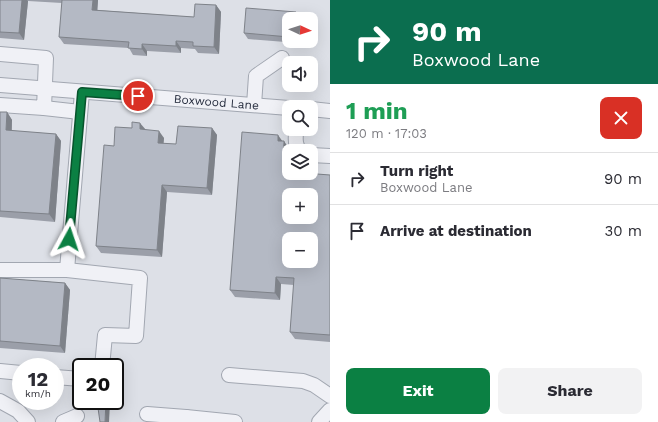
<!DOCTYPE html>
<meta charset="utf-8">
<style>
body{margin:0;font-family:"Work Sans",sans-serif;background:#f2f2f3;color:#2b2b33;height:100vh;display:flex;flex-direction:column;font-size:15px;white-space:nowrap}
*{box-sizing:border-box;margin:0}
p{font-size:13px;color:#7c7c81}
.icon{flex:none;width:22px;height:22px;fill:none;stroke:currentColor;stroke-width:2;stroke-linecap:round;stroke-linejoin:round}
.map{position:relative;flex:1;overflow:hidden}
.side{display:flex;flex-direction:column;background:#fff;width:328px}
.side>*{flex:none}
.hud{background:#0b6e4f;color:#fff;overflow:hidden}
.needle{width:26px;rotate:93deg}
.controls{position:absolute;left:282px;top:12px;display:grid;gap:8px}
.controls a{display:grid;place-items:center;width:36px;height:36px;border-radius:8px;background:#fff;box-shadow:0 4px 16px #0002;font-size:20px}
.speed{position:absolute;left:12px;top:358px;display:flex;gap:8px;font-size:20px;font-weight:700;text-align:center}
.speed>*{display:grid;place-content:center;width:52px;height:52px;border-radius:50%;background:#fff;box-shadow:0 4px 16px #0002;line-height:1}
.speed small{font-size:10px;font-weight:400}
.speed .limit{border:2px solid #111;border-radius:6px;background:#fff;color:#111}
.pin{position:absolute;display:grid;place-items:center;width:34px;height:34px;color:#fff;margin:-17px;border:2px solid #fff;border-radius:50%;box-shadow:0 1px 4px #0007}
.me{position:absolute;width:44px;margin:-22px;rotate:5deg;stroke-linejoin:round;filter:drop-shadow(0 0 3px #0008)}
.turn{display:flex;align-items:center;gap:14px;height:84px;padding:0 16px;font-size:18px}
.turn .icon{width:52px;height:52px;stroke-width:2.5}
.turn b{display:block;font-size:28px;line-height:34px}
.round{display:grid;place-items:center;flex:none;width:42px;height:42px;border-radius:8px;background:#f2f2f3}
.headline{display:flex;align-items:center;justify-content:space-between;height:68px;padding:0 16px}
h1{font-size:24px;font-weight:700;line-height:30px;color:#1e9e55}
.cta{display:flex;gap:8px;margin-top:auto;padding:8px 16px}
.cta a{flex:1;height:46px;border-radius:8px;background:#0b8043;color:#fff;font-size:16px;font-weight:700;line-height:46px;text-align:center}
.cta a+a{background:#f2f2f3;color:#2b2b33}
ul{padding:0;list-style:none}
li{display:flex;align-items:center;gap:12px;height:52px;padding:0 16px;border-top:1px solid #e1e1e2}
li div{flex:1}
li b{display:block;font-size:15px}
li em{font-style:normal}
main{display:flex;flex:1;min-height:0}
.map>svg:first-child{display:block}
</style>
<main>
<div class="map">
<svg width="330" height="422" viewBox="0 0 330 422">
<rect width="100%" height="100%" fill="#dde0e7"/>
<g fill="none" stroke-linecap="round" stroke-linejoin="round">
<defs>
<g id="minor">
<polyline points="0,54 46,58 44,108 0,105"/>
<path id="s1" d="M0,85L289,108"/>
<polyline points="254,105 256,76 282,58"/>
<polyline points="44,108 80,112"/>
<polyline points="311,109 330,111"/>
<path d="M296,129C296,137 294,144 300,151"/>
<polyline points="311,155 330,156"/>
<polyline points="0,270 67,270 140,278 136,336 105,335 102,367"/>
<polyline points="67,270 82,92"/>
<polyline points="0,371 21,373"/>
<polyline points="229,375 303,381 314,385 330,396"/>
<polyline points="55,377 81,379"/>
<polyline points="0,401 18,411 28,422"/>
<polyline points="147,414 186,417"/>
<polyline points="63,422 77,416"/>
<polyline points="186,422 186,417 235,422"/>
<polyline points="319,422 330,410"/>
</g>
</defs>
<use href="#minor" stroke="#a2a7b1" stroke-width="16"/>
<use href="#minor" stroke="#f0f1f6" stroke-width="14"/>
</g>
<g fill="#9b9fa9">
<polygon points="0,0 98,0 97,10 194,17 216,5 221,12 219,54 198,53 195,49 181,48 181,53 147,51 147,56 133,55 129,48 64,44 59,37 62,3 28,1 24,40 0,38"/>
<polygon points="296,12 300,18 300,19 289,19 289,41 298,41 298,43 248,39 244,33"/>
<polygon points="0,112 7,112 12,120 12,131 56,134 61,141 55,222 0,217"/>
<polygon points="132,128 145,129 164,138 163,144 176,144 212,128 217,135 212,195 167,192 162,257 101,253 96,246 114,146"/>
<polygon points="282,141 290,150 289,173 330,175 330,342 295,339 290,332 294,285 281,284 280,300 235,297 230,290"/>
<polygon points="0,278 65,283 70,290 65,353 0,348"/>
</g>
<g fill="#7e8289">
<polygon points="22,0 27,0 28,1 24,40 19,33"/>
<polygon points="93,0 98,0 97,17 92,10"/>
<polygon points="216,5 221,12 219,54 214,47"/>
<polygon points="296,12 300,18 300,19 296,19"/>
<polygon points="176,41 181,48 181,53 176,46"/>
<polygon points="142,44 147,51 147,56 142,49"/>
<polygon points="7,112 12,120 11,138 6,130"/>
<polygon points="140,123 146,130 140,129"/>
<polygon points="212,128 217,135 212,195 207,188"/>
<polygon points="159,131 164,138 163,150 158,143"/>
<polygon points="56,134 61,141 55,222 49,214"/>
<polygon points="278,135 283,142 278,141"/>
<polygon points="284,141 290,150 289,157 283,156"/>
<polygon points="162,185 167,192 162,257 157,250"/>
<polygon points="276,277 281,284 280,300 275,293"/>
<polygon points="65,283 70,290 65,353 60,346"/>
<polygon points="106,401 109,401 110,403 109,422 105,422"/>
</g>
<g fill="#b4b9c4" stroke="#7e8289" fill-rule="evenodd">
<polygon points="0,0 22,0 19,33 0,32"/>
<polygon points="62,0 93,0 92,10 194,17 195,4 216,5 214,47 193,46 193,42 176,41 176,46 142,44 142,49 128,48 129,42 59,37"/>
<polygon points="246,8 296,12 296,19 289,19 289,37 244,33"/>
<polygon points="0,112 7,112 6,130 56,134 49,214 0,211"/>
<polygon points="132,122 140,123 140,129 159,131 158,143 176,144 178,126 212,128 207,188 162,185 157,250 96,246 104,145 114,146 115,127 132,128"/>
<path d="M242,132L278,135V141H284V143L283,156H289V173H304L330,175V335L290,332L294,278L276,277L275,293L230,290ZM289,195H311V217H289ZM289,239H311V261H289Z"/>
<polygon points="0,278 65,283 60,346 0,341"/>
<polygon points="97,401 106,401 105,422 100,422"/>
</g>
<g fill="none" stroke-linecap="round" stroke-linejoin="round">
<defs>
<polyline id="route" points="69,239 82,92 138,96"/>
</defs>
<use href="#route" stroke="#07532c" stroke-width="10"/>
<use href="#route" stroke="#0b8043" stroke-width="7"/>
</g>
<g text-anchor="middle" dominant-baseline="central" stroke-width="3" stroke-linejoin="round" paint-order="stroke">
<g font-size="12" fill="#262d3e" stroke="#eceff5">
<text stroke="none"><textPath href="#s1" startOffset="217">Boxwood Lane</textPath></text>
</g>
</g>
</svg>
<div class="controls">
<a><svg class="needle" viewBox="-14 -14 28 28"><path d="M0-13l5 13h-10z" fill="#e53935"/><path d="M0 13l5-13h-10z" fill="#7c7c81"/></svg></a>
<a><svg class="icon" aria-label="sound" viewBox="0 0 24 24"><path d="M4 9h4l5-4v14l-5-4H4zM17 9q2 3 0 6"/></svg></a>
<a><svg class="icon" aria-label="search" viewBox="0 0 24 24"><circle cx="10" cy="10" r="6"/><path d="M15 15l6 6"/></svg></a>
<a><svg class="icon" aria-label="layers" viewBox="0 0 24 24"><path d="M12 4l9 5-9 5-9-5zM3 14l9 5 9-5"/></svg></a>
<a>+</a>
<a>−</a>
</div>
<div class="speed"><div>12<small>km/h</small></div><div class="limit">20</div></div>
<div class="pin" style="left:138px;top:96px;background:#d93025"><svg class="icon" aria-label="arrive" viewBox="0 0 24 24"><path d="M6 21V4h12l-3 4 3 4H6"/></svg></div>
<svg class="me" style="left:69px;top:239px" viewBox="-20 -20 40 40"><path d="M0-17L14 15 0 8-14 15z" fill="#0b8043" stroke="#fff" stroke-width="4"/></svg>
</div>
<section class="side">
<div class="hud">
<div class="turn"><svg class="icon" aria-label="right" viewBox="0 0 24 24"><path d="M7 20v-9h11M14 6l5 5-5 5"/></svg><div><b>90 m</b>Boxwood Lane</div></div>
</div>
<div class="headline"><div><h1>1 min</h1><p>120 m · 17:03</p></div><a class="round" style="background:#d93025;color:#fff"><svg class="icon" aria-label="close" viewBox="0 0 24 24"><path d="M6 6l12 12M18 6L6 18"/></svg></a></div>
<ul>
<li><svg class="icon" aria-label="right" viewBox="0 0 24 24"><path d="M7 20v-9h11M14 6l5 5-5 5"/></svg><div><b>Turn right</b><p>Boxwood Lane</p></div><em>90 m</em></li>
<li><svg class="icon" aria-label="arrive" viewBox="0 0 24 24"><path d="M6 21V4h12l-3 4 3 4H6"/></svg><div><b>Arrive at destination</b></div><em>30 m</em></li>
</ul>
<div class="cta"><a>Exit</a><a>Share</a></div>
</section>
</main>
